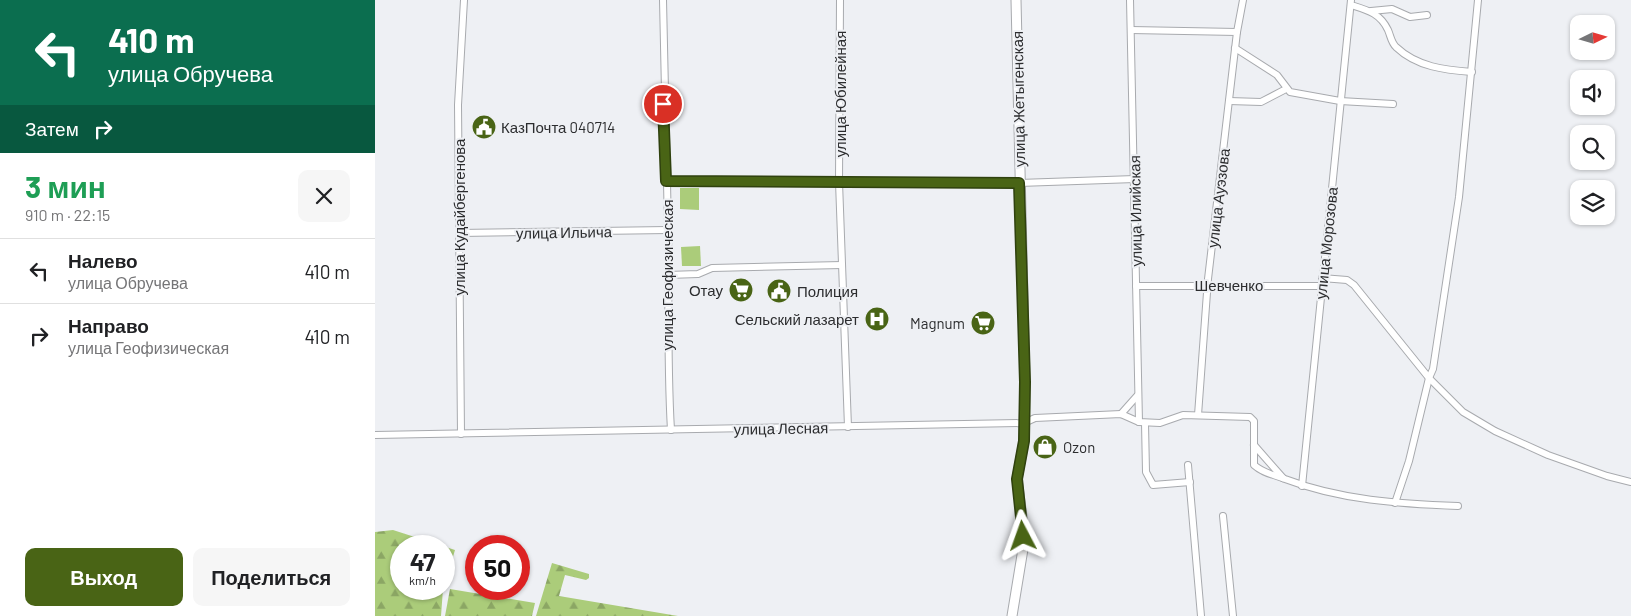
<!DOCTYPE html>
<html lang="ru">
<meta charset="utf-8">
<style>
body{margin:0;font-family:Barlow,sans-serif;background:#f6f6f6;color:#202124;height:100vh;display:flex;flex-direction:column;font-size:19px;white-space:nowrap}
*{box-sizing:border-box;margin:0}
p{font-size:16px;color:#757577}
.icon{flex:none;width:28px;height:28px;fill:none;stroke:currentColor;stroke-width:2;stroke-linecap:round;stroke-linejoin:round}
.map{position:relative;flex:1;overflow:hidden}
.panel{display:flex;flex-direction:column;background:#fff;width:375px}
.panel>*{flex:none}
.banner{background:#0b6e4f;color:#fff;overflow:hidden}
.needle{width:32px;rotate:85deg}
.tools{position:absolute;left:1195px;top:15px;display:grid;gap:10px}
.tools a{display:grid;place-items:center;width:45px;height:45px;border-radius:10px;background:#fff;box-shadow:0 1px 4px #0004;font-size:25px}
.speed{position:absolute;left:15px;top:535px;display:flex;gap:10px;font-size:25px;font-weight:700;text-align:center}
.speed>*{display:grid;place-content:center;width:65px;height:65px;border-radius:50%;background:#fff;box-shadow:0 1px 4px #0004;line-height:1}
.speed small{font-size:12px;font-weight:400}
.speed .limit{border:8px solid #d22;background:#fff;color:#111}
.pin{position:absolute;display:grid;place-items:center;width:42px;height:42px;color:#fff;margin:-21px;border:2px solid #fff;border-radius:50%;box-shadow:0 1px 5px #0007}
.me{position:absolute;width:55px;margin:-28px;rotate:356deg;stroke-linejoin:round;filter:drop-shadow(0 0 4px #0008)}
.turn{display:flex;align-items:center;gap:18px;height:105px;padding:0 25px;font-size:22px}
.turn .icon{width:65px;height:65px;stroke-width:2.5}
.turn b{display:block;font-size:35px;line-height:42px}
.then{display:flex;align-items:center;height:48px;padding:0 25px;background:#0003;gap:10px;font-size:19px}
.round{display:grid;place-items:center;flex:none;width:52px;height:52px;border-radius:10px;background:#f6f6f6}
.summary{display:flex;align-items:center;justify-content:space-between;height:85px;padding:0 25px}
h1{font-size:30px;font-weight:700;line-height:38px;color:#1e9e55}
.action{display:flex;gap:10px;margin-top:auto;padding:10px 25px}
.action a{flex:1;height:58px;border-radius:10px;background:#496415;color:#fff;font-size:20px;font-weight:700;line-height:58px;text-align:center}
.action a+a{background:#f6f6f6;color:#202124}
ul{padding:0;list-style:none}
li{display:flex;align-items:center;gap:15px;height:65px;padding:0 25px;border-top:1px solid #e0e0e0}
li div{flex:1}
li b{display:block;font-size:19px}
li em{font-style:normal}
main{display:flex;flex:1;min-height:0}
.map>svg:first-child{display:block}
</style>
<main>
<section class="panel">
<div class="banner">
<div class="turn"><svg class="icon" aria-label="left" viewBox="0 0 24 24"><path d="M17 20v-9H6M10 6l-5 5 5 5"/></svg><div><b>410 m</b>улица Обручева</div></div>
<div class="then">Затем<svg class="icon" aria-label="right" viewBox="0 0 24 24"><path d="M7 20v-9h11M14 6l5 5-5 5"/></svg></div>
</div>
<div class="summary"><div><h1>3 мин</h1><p>910 m · 22:15</p></div><a class="round"><svg class="icon" aria-label="close" viewBox="0 0 24 24"><path d="M6 6l12 12M18 6L6 18"/></svg></a></div>
<ul>
<li><svg class="icon" aria-label="left" viewBox="0 0 24 24"><path d="M17 20v-9H6M10 6l-5 5 5 5"/></svg><div><b>Налево</b><p>улица Обручева</p></div><em>410 m</em></li>
<li><svg class="icon" aria-label="right" viewBox="0 0 24 24"><path d="M7 20v-9h11M14 6l5 5-5 5"/></svg><div><b>Направо</b><p>улица Геофизическая</p></div><em>410 m</em></li>
</ul>
<div class="action"><a>Выход</a><a>Поделиться</a></div>
</section>
<div class="map">
<svg width="1256" height="616" viewBox="0 0 1256 616">
<defs>
<pattern id="forest-firs" width="22" height="20" patternUnits="userSpaceOnUse" patternTransform="scale(1.25)"><rect width="22" height="20" fill="#abcc7a"/><path d="M5 1l3.5 6h-7zM16 11l3.5 6h-7z" fill="#8ba664"/></pattern>
</defs>
<rect width="100%" height="100%" fill="#eef0f4"/>
<g fill="#abcc7a">
<polygon points="305,188 324,188 324,210 305,209"/>
<polygon points="325,246 326,266 307,266 306,247"/>
</g>
<g fill="url(#forest-firs)">
<polygon points="18,530 80,550 69,587 69,546 26,546 26,589 68,589 66,616 0,616 0,532"/>
<polygon points="177,563 214,574 214,578 211,580 190,575 184,596 303,616 161,616"/>
<polygon points="75,589 160,603 157,616 70,616"/>
</g>
<g fill="none" stroke-linecap="round" stroke-linejoin="round">
<defs>
<g id="street">
<path d="M288,0C289,76 291,152 293,228C294,296 292,363 296,430"/>
<polyline points="465,0 464,182 473,427"/>
<polyline points="755,0 764,422"/>
<path d="M976,5C992,10 1005,13 1013,30C1016,37 1016,42 1021,47C1042,67 1070,70 1097,72"/>
<polyline points="996,11 1017,9 1035,17 1052,15"/>
<polyline points="756,30 862,32 833,279 823,415"/>
<polyline points="862,32 868,0"/>
<polyline points="860,48 902,75 915,92 965,101 1018,104"/>
<polyline points="854,101 886,102 911,89"/>
<polyline points="291,181 644,183 760,179"/>
<polyline points="84,233 293,230"/>
<polyline points="293,275 323,274 337,268 467,265"/>
<polyline points="947,278 972,280 979,285 1054,378 1088,412 1120,431 1173,455 1232,476 1256,482"/>
<polyline points="761,286 946,286"/>
<polyline points="746,414 762,396"/>
<polyline points="770,423 771,472 778,485 815,482"/>
<polyline points="86,434 83,105 89,0"/>
<path d="M0,435L649,423L660,418L746,414L764,422L785,423L808,415L875,417L879,421V465C889,474 898,474 910,479C965,500 1025,504 1083,506"/>
<polyline points="879,445 908,478"/>
<polyline points="813,465 826,616"/>
<polyline points="927,486 976,0"/>
<polyline points="1020,503 1034,461 1054,378 1058,369 1084,197 1103,0"/>
<polyline points="848,516 858,616"/>
</g>
<polyline id="secondary" points="637,616 648,549 648,524 642,479 649,441 650,382 641,0"/>
</defs>
<use href="#street" stroke="#a8aaae" stroke-width="8"/>
<use href="#secondary" stroke="#a8aaae" stroke-width="11"/>
<use href="#street" stroke="#fff" stroke-width="6"/>
<use href="#secondary" stroke="#fff" stroke-width="9"/>
</g>
<g fill="none" stroke-linecap="round" stroke-linejoin="round">
<defs>
<polyline id="route" points="288,104 291,181 644,183 650,382 649,441 642,479 648,536"/>
</defs>
<use href="#route" stroke="#2f410e" stroke-width="12"/>
<use href="#route" stroke="#496415" stroke-width="9"/>
</g>
<defs>
<symbol id="civic-disc" viewBox="-11 -11 22 22"><circle r="9.5" fill="#496415" stroke="#eef0f4"/><path d="M-.6-6.5H3V-4.5H.6V-3L4-1V1h2V6H-6V1h2V-1L-.6-3ZM-1.2 2.5V6h2.4V2.5Z" fill="#fff"/></symbol>
<symbol id="supermarket-disc" viewBox="-11 -11 22 22"><circle r="9.5" fill="#496415" stroke="#eef0f4"/><path d="M-6-5.5h2.5l.6 2H6L4.5 2H-2.5L-4.4-4H-6ZM-1.5 3.2a1.3 1.3 0 1 0 .1 0ZM3 3.2a1.3 1.3 0 1 0 .1 0Z" fill="#fff"/></symbol>
<symbol id="hospital-disc" viewBox="-11 -11 22 22"><circle r="9.5" fill="#496415" stroke="#eef0f4"/><path d="M-5-5h3v3.5h4V-5h3V5h-3V1.5h-4V5h-3Z" fill="#fff"/></symbol>
<symbol id="shop-disc" viewBox="-11 -11 22 22"><circle r="9.5" fill="#496415" stroke="#eef0f4"/><path d="M-5-2.5h2.3a2.7 3.5 0 0 1 5.4 0H5L5.5 6h-11ZM-1.5-2.5h3a1.5 2.3 0 0 0-3 0Z" fill="#fff"/></symbol>
</defs>
<g fill-rule="evenodd">
<use href="#civic-disc" x="95" y="113" width="28" height="28"/>
<use href="#supermarket-disc" x="352" y="276" width="28" height="28"/>
<use href="#civic-disc" x="390" y="277" width="28" height="28"/>
<use href="#hospital-disc" x="488" y="305" width="28" height="28"/>
<use href="#supermarket-disc" x="594" y="309" width="28" height="28"/>
<use href="#shop-disc" x="656" y="433" width="28" height="28"/>
</g>
<g text-anchor="middle" dominant-baseline="central" stroke-width="4" stroke-linejoin="round" paint-order="stroke">
<g font-size="15" fill="#2c2d2f" stroke="#eef0f4">
<text transform="translate(465 94) rotate(-90)">улица Юбилейная</text>
<text transform="translate(643 99) rotate(-91)">улица Жетыгенская</text>
<text transform="translate(843 198) rotate(-83)">улица Ауэзова</text>
<text transform="translate(760 211) rotate(-91)">улица Илийская</text>
<text transform="translate(84 217) rotate(-90)">улица Кудайбергенова</text>
<text transform="translate(189 232) rotate(-1)">улица Ильича</text>
<text transform="translate(951 243) rotate(-84)">улица Морозова</text>
<text transform="translate(292 275) rotate(-90)">улица Геофизическая</text>
<text x="854" y="285">Шевченко</text>
<text transform="translate(406 428) rotate(-1)">улица Лесная</text>
</g>
<g font-size="15" fill="#2c2d2f" stroke="#eef0f4" text-anchor="start">
<text x="126" y="127">КазПочта 040714</text>
<text x="348" y="290" text-anchor="end">Отау</text>
<text x="422" y="291">Полиция</text>
<text x="484" y="319" text-anchor="end">Сельский лазарет</text>
<text x="590" y="323" text-anchor="end">Magnum</text>
<text x="688" y="447">Ozon</text>
</g>
</g>
</svg>
<div class="tools">
<a><svg class="needle" viewBox="-14 -14 28 28"><path d="M0-13l5 13h-10z" fill="#e53935"/><path d="M0 13l5-13h-10z" fill="#757577"/></svg></a>
<a><svg class="icon" aria-label="sound" viewBox="0 0 24 24"><path d="M4 9h4l5-4v14l-5-4H4zM17 9q2 3 0 6"/></svg></a>
<a><svg class="icon" aria-label="search" viewBox="0 0 24 24"><circle cx="10" cy="10" r="6"/><path d="M15 15l6 6"/></svg></a>
<a><svg class="icon" aria-label="layers" viewBox="0 0 24 24"><path d="M12 4l9 5-9 5-9-5zM3 14l9 5 9-5"/></svg></a>
</div>
<div class="speed"><div>47<small>km/h</small></div><div class="limit">50</div></div>
<div class="pin" style="left:288px;top:104px;background:#d93025"><svg class="icon" aria-label="arrive" viewBox="0 0 24 24"><path d="M6 21V4h12l-3 4 3 4H6"/></svg></div>
<svg class="me" style="left:648px;top:536px" viewBox="-20 -20 40 40"><path d="M0-17L14 15 0 8-14 15z" fill="#496415" stroke="#fff" stroke-width="4"/></svg>
</div>
</main>
